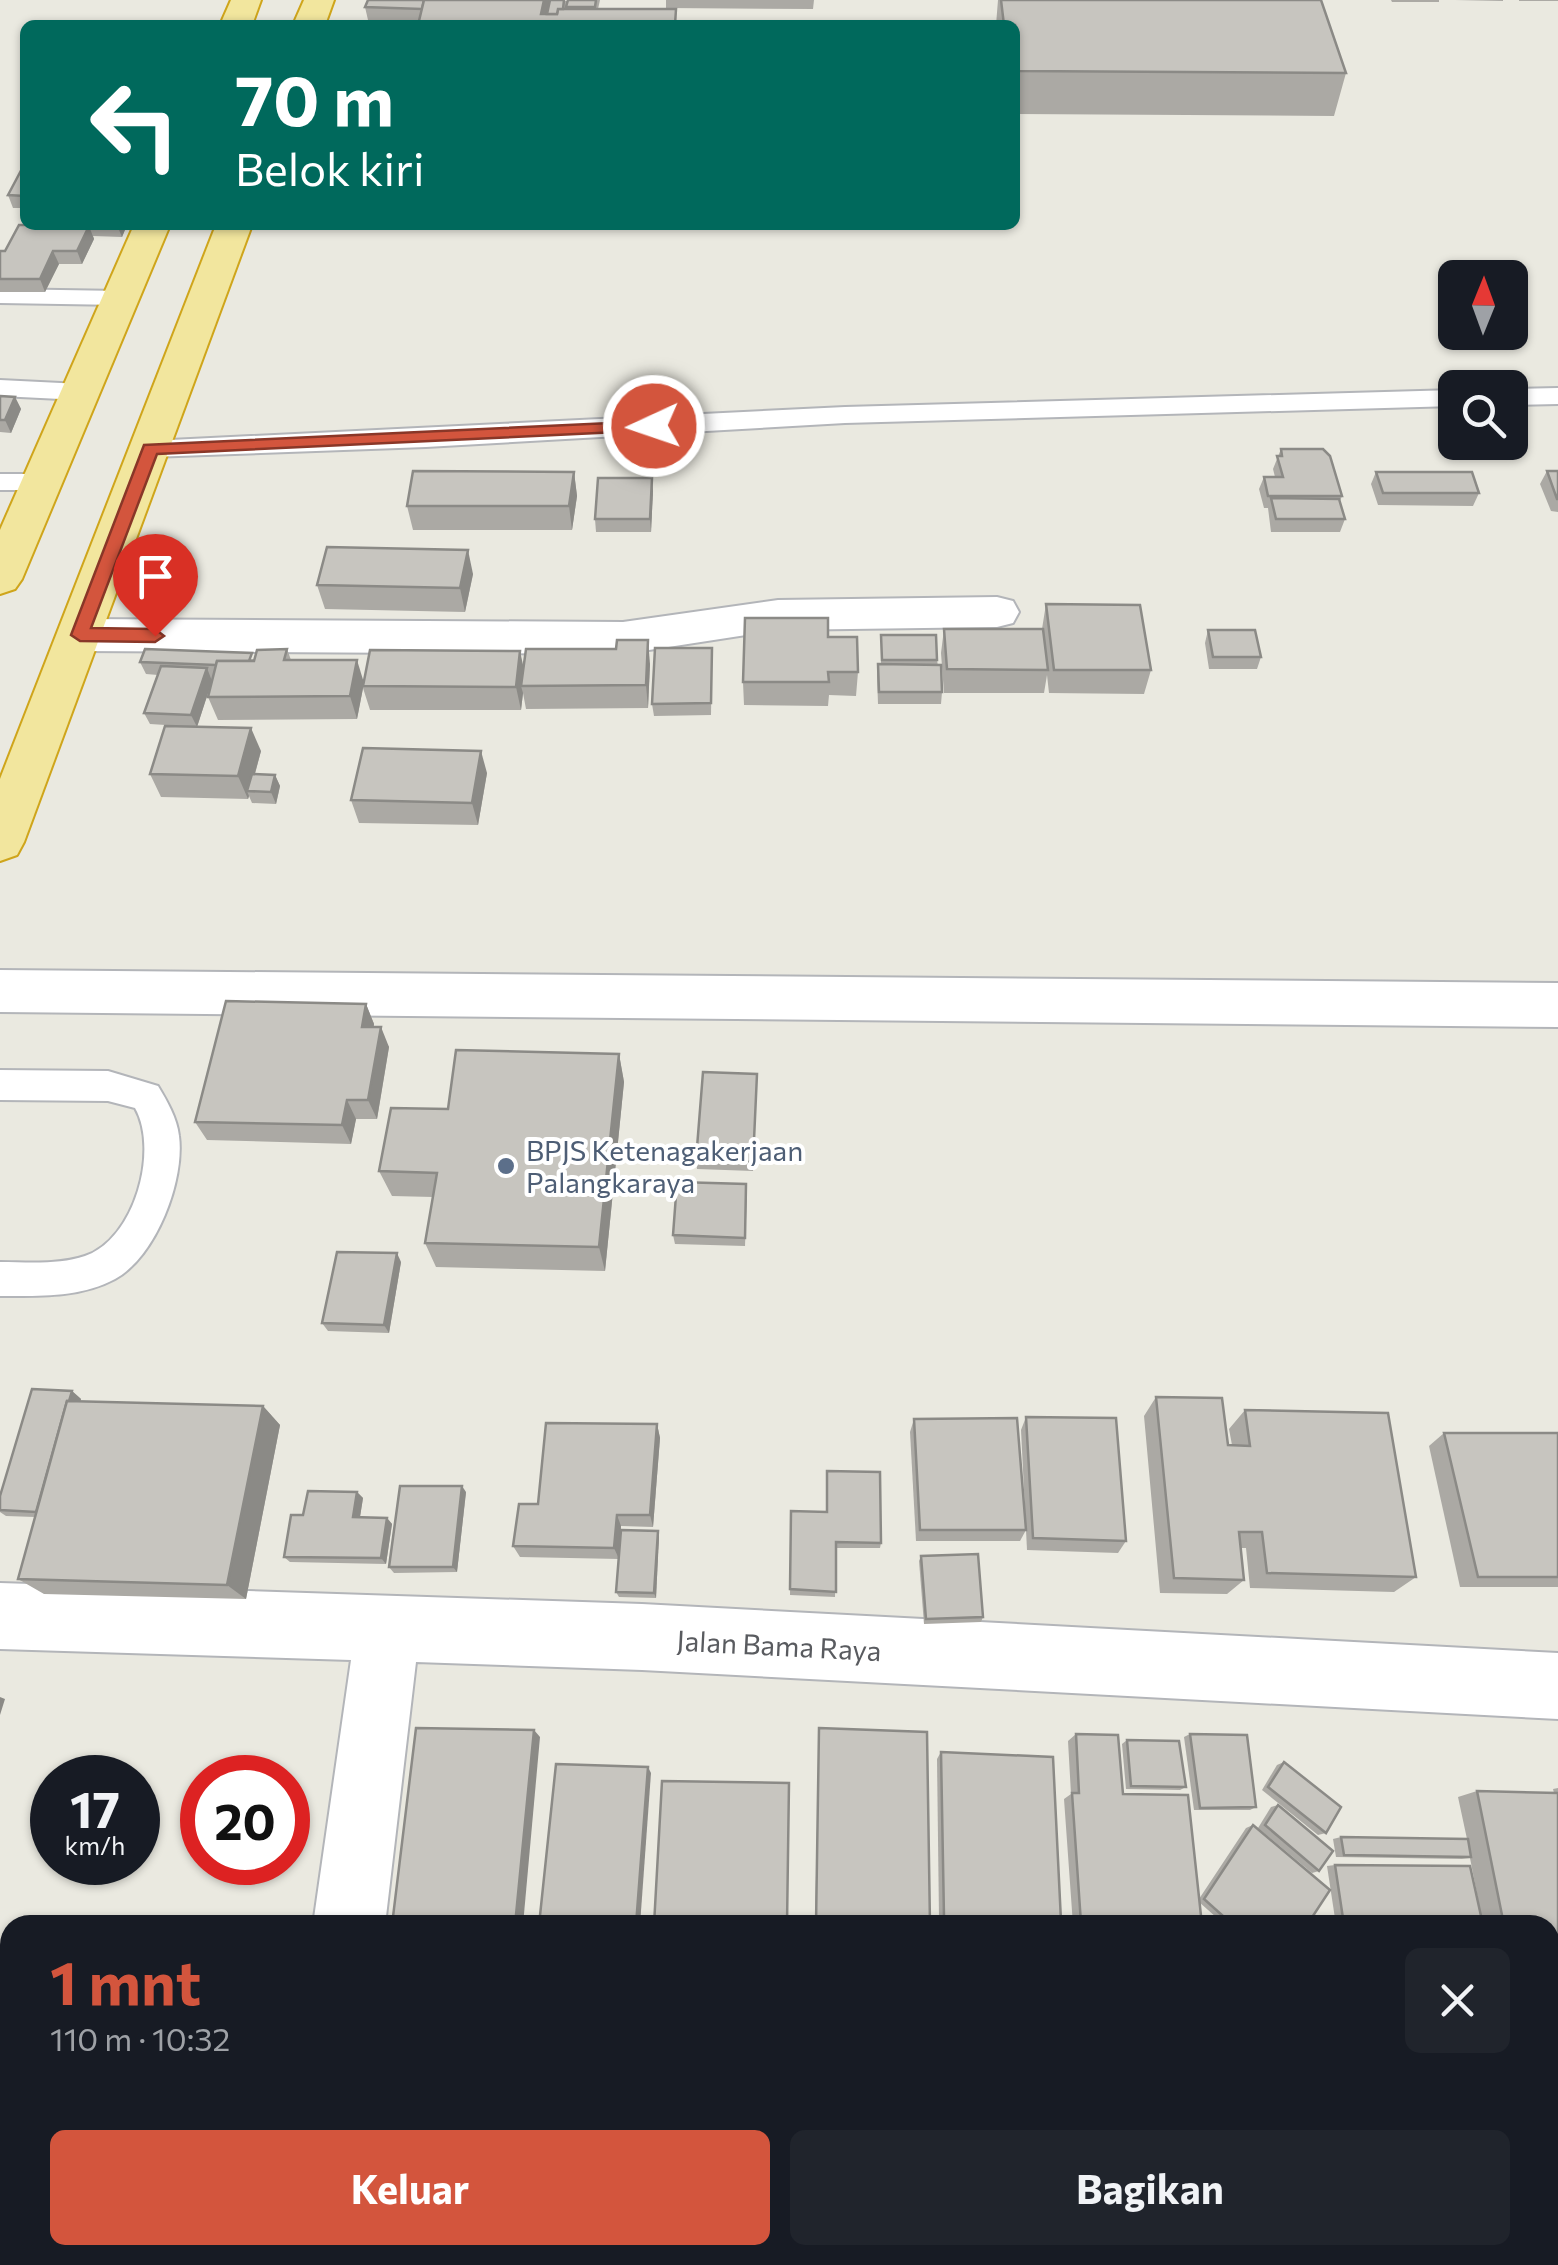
<!DOCTYPE html>
<html lang="id">
<meta charset="utf-8">
<style>
body{margin:0;font-family:Commissioner,sans-serif;background:#20242c;color:#f1f3f6;height:100vh;display:flex;flex-direction:column;font-size:38px;white-space:nowrap}
*{box-sizing:border-box;margin:0}
p{font-size:32px;color:#9ea1a6}
.icon{flex:none;width:55px;height:55px;fill:none;stroke:currentColor;stroke-width:2;stroke-linecap:round;stroke-linejoin:round}
.map{position:relative;flex:1;overflow:hidden}
.side{position:absolute;left:0px;top:1915px;width:1560px;height:350px;display:flex;flex-direction:column;background:#171b24;border-radius:30px 30px 0 0;box-shadow:0 2px 8px #0004}
.side>*{flex:none}
.hud{position:absolute;left:20px;top:20px;width:1000px;height:210px;border-radius:15px;box-shadow:0 2px 8px #0004;background:#00695c;color:#fff;overflow:hidden}
.needle{width:65px;rotate:1deg}
.fabs{position:absolute;left:1438px;top:260px;display:grid;gap:20px}
.fabs a{display:grid;place-items:center;width:90px;height:90px;border-radius:15px;background:#171b24;box-shadow:0 2px 8px #0004;font-size:50px}
.speed{position:absolute;left:30px;top:1755px;display:flex;gap:20px;font-size:50px;font-weight:700;text-align:center}
.speed>*{display:grid;place-content:center;width:130px;height:130px;border-radius:50%;background:#171b24;box-shadow:0 2px 8px #0004;line-height:1}
.speed small{font-size:25px;font-weight:400}
.speed .limit{border:15px solid #d22;background:#fff;color:#111}
.pin{position:absolute;display:grid;place-items:center;width:85px;height:85px;color:#fff;margin:-102px -42px;border-radius:50% 50% 50% 0;rotate:-45deg;box-shadow:0 0 10px #0007}
.pin .icon{rotate:45deg}
.me{position:absolute;width:110px;margin:-55px;rotate:267deg;stroke-linejoin:round;filter:drop-shadow(0 0 8px #0008)}
.turn{display:flex;align-items:center;gap:35px;height:210px;padding:0 50px;font-size:45px}
.turn .icon{width:130px;height:130px;stroke-width:2.5}
.turn b{display:block;font-size:70px;line-height:85px}
.round{display:grid;place-items:center;flex:none;width:105px;height:105px;border-radius:15px;background:#20242c}
.head{display:flex;align-items:center;justify-content:space-between;height:170px;padding:0 50px}
h1{font-size:60px;font-weight:700;line-height:75px;color:#d3553d}
.cta{display:flex;gap:20px;margin-top:auto;padding:20px 50px}
.cta a{flex:1;height:115px;border-radius:15px;background:#d3553d;color:#fff;font-size:40px;font-weight:700;line-height:115px;text-align:center}
.cta a+a{background:#20242c;color:#f1f3f6}
.map>svg:first-child{display:block}
</style>
<div class="map">
<svg width="1558" height="2265" viewBox="0 0 1558 2265">
<rect width="100%" height="100%" fill="#eae9e0"/>
<g fill="none" stroke-linecap="round" stroke-linejoin="round">
<defs>
<g id="service">
<polygon points="0,289 121,291 133,298 121,305 0,303"/>
<polygon points="0,380 81,384 93,392 81,400 0,396"/>
<polygon points="1558,388 1558,404 1510,405 1510,389"/>
<polygon points="1455,390 1455,406 845,423 426,447 150,457 137,449 150,441 845,407"/>
<polygon points="0,474 42,474 55,482 42,490 0,490"/>
<path d="M0,1070L108,1071L158,1086C167,1101 177,1118 179,1136C185,1180 156,1257 115,1279C80,1298 38,1296 0,1296V1262C27,1262 59,1265 85,1256C135,1239 159,1150 135,1108L108,1101L0,1100Z"/>
</g>
<g id="minor">
<polygon points="997,597 1013,601 1019,612 1013,623 997,627 778,630 623,654 80,651 64,646 58,635 64,624 80,619 623,622 778,600"/>
<polygon points="0,970 1558,983 1558,1027 0,1012"/>
<polygon points="0,1583 642,1604 1558,1653 1558,1719 642,1670 416,1662 385,1925 313,1925 351,1660 0,1649"/>
<polygon points="1550,2176 1558,2177 1558,2255 1550,2254"/>
<polygon points="265,2255 343,2255 342,2265 262,2265"/>
</g>
<g id="trunk">
<polygon points="231,0 261,0 252,25 220,25"/>
<polygon points="304,0 334,0 325,25 293,25"/>
<polygon points="134,225 170,225 22,579 15,589 0,594 0,530"/>
<polygon points="216,225 252,225 24,842 17,855 0,861 0,779"/>
</g>
</defs>
<use href="#service" stroke="#b3b5b9" stroke-width="4"/>
<use href="#minor" stroke="#b3b5b9" stroke-width="4"/>
<use href="#trunk" stroke="#cfa51b" stroke-width="4"/>
<use href="#service" fill="#fff" fill-rule="evenodd"/>
<use href="#minor" fill="#fff" fill-rule="evenodd"/>
<use href="#trunk" fill="#f2e69e" fill-rule="evenodd"/>
</g>
<g fill="#aba9a4">
<polygon points="600,0 598,9 419,21 368,20 365,7"/>
<polygon points="666,0 814,0 813,9 666,8"/>
<polygon points="998,0 1321,0 1346,73 1334,116 1015,114 1015,25 996,25"/>
<polygon points="1391,0 1439,0 1439,2 1392,2"/>
<polygon points="1455,0 1503,0 1503,1"/>
<rect x="1519" y="0" width="39" height="1"/>
<polygon points="25,163 25,208 13,208 8,195"/>
<polygon points="68,225 127,225 122,237 93,236 94,239 82,264 59,264 45,292 0,292 0,251 5,251"/>
<polygon points="0,396 15,397 21,409 11,433 0,432"/>
<polygon points="1281,449 1342,496 1340,501 1345,519 1340,532 1271,532 1268,508 1264,508 1259,489 1264,477 1275,477 1273,469"/>
<polygon points="1547,471 1558,471 1558,512 1551,511 1540,484"/>
<polygon points="574,472 577,496 572,530 413,530 407,506"/>
<polygon points="1376,472 1479,493 1473,506 1378,505 1371,484"/>
<polygon points="653,491 651,532 596,532 595,519"/>
<polygon points="473,574 465,612 325,609 317,585"/>
<polygon points="1046,604 1151,670 1144,694 1049,693 1047,675 1044,693 944,693 941,653 944,629 1042,629"/>
<polygon points="1208,630 1261,657 1257,669 1209,669 1205,643"/>
<polygon points="881,635 937,660 942,692 941,704 878,704 877,676 878,664 881,664"/>
<polygon points="828,637 858,672 856,696 829,695 828,706 744,705 743,682"/>
<polygon points="712,648 711,715 654,716 652,704"/>
<polygon points="287,649 291,660 364,681 523,667 650,664 648,708 526,709 523,693 521,710 370,710 363,688 357,719 218,720 208,697 211,683 197,727 150,724 144,713 158,675 146,674 140,662 254,659"/>
<polygon points="261,751 255,774 275,775 280,786 276,804 252,803 249,796 248,799 161,797 150,774"/>
<polygon points="487,773 478,825 359,823 351,800"/>
<polygon points="366,1004 374,1024 374,1027 389,1047 377,1119 356,1119 351,1144 207,1140 195,1122"/>
<polygon points="619,1054 624,1082 605,1271 436,1267 425,1243 433,1197 392,1196 379,1171 448,1109"/>
<polygon points="757,1074 753,1171 697,1169 696,1160"/>
<polygon points="747,1193 745,1246 675,1244 673,1235"/>
<polygon points="401,1262 389,1333 328,1331 322,1323"/>
<polygon points="72,1391 81,1399 80,1402 263,1406 280,1425 246,1599 44,1594 18,1579 35,1517 6,1516 0,1512 0,1496"/>
<polygon points="1156,1397 1228,1445 1232,1445 1229,1429 1245,1410 1416,1577 1394,1592 1250,1588 1246,1548 1240,1548 1244,1580 1227,1594 1160,1593 1144,1416"/>
<polygon points="1026,1417 1126,1541 1118,1553 1027,1550 1021,1430"/>
<polygon points="914,1419 1026,1530 1020,1541 916,1541 910,1432"/>
<polygon points="657,1424 660,1438 653,1527 621,1526 619,1559 520,1557 513,1546 538,1504"/>
<polygon points="1444,1433 1558,1433 1558,1587 1460,1587 1429,1446"/>
<polygon points="357,1492 363,1498 360,1517 387,1518 392,1524 386,1564 290,1562 284,1557 303,1515"/>
<polygon points="466,1492 457,1572 394,1573 389,1567"/>
<polygon points="791,1511 881,1543 880,1548 836,1548 835,1597 790,1595"/>
<polygon points="658,1531 659,1536 656,1598 619,1597 616,1592"/>
<polygon points="921,1556 983,1617 981,1622 924,1624 919,1561"/>
<polygon points="819,1728 930,1925 815,1925"/>
<polygon points="1076,1734 1123,1794 1199,1899 1246,1828 1253,1825 1307,1925 1225,1925 1199,1902 1202,1925 1073,1925 1064,1799 1071,1794 1068,1741"/>
<polygon points="1190,1734 1256,1807 1250,1810 1194,1810 1184,1737"/>
<polygon points="1127,1740 1186,1787 1180,1790 1126,1789 1122,1744"/>
<polygon points="941,1752 1061,1921 1053,1923 939,1919 937,1759"/>
<polygon points="1284,1762 1326,1833 1318,1835 1262,1790 1277,1765"/>
<polygon points="1558,1788 1558,1959 1550,1959 1550,1925 1483,1925 1470,1858 1462,1859 1336,1857 1333,1839 1341,1837 1467,1839 1458,1797 1477,1791 1554,1793 1553,1789"/>
<polygon points="1278,1805 1319,1871 1312,1873 1258,1828 1271,1807"/>
<polygon points="1335,1865 1483,1925 1336,1925 1327,1866"/>
<rect x="1550" y="1981" width="8" height="125"/>
<polygon points="0,2148 10,2149 10,2255 0,2265"/>
</g>
<g fill="#8b8a86">
<polygon points="544,0 551,0 547,20 541,14"/>
<polygon points="117,225 127,225 122,237"/>
<polygon points="89,226 94,239 82,264 77,251"/>
<polygon points="53,251 59,264 45,292 40,279"/>
<polygon points="15,397 21,409 11,433 5,420"/>
<polygon points="574,472 577,496 572,530 569,506"/>
<polygon points="652,478 653,491 651,532 650,519"/>
<polygon points="468,550 473,574 465,612 460,588"/>
<polygon points="648,640 650,664 648,708 646,685"/>
<polygon points="520,651 525,674 521,686 523,693 521,710 516,687"/>
<polygon points="357,660 364,683 357,719 350,696"/>
<polygon points="207,668 212,681 197,727 191,715"/>
<polygon points="251,728 261,751 250,791 247,791 249,796 248,799 238,776"/>
<polygon points="481,751 487,773 478,825 472,803"/>
<polygon points="275,775 280,786 276,804 271,792"/>
<polygon points="366,1004 374,1024 370,1046 362,1027"/>
<polygon points="381,1027 389,1047 377,1119 368,1100"/>
<polygon points="619,1054 624,1082 605,1271 599,1247"/>
<polygon points="347,1100 356,1119 351,1144 342,1125"/>
<polygon points="397,1253 401,1262 389,1333 384,1325"/>
<polygon points="72,1391 81,1399 47,1518 37,1512"/>
<polygon points="263,1406 280,1425 246,1599 227,1585"/>
<polygon points="657,1424 660,1438 653,1527 650,1515"/>
<polygon points="462,1486 466,1492 457,1572 453,1567"/>
<polygon points="357,1492 363,1498 359,1523 353,1517"/>
<polygon points="617,1515 621,1526 619,1559 614,1548"/>
<polygon points="387,1518 392,1524 386,1564 381,1558"/>
<polygon points="658,1531 659,1536 656,1598 654,1593"/>
<polygon points="0,1697 5,1699 0,1715"/>
<polygon points="534,1730 540,1737 523,1925 515,1925"/>
<polygon points="648,1767 651,1773 640,1925 636,1925"/>
<polygon points="8,2155 10,2155 10,2234 0,2265 0,2186"/>
<polygon points="161,2255 179,2255 177,2265 160,2265"/>
</g>
<g fill="#c7c5bf" stroke="#8b8a86" stroke-width="2.5">
<polygon points="368,0 424,0 422,9 365,7"/>
<polygon points="424,0 544,0 541,14 557,14 558,9 676,9 675,25 418,25"/>
<polygon points="550,0 564,0 563,9 558,9 557,14 547,14"/>
<polygon points="568,0 596,0 595,7 566,7"/>
<polygon points="1001,0 1321,0 1346,73 1015,71 1015,25 1004,25"/>
<polygon points="25,163 25,196 8,195"/>
<polygon points="19,225 25,225 89,226 77,251 53,251 40,279 0,279 0,251 5,251"/>
<polygon points="0,396 15,397 5,420 0,420"/>
<polygon points="1281,449 1323,449 1330,456 1342,496 1268,496 1264,477 1283,477 1277,456 1282,456"/>
<polygon points="413,471 574,472 569,506 407,506"/>
<polygon points="1547,471 1558,471 1558,499 1557,499"/>
<polygon points="1376,472 1472,472 1479,493 1383,493"/>
<polygon points="598,478 652,478 650,519 595,519"/>
<polygon points="1271,498 1339,499 1345,519 1276,519"/>
<polygon points="327,547 468,550 460,588 317,585"/>
<polygon points="1046,604 1140,605 1151,670 1054,670"/>
<polygon points="745,618 828,618 828,637 857,637 858,672 828,672 829,682 743,682"/>
<polygon points="944,629 1043,629 1048,670 947,669"/>
<polygon points="1208,630 1255,630 1261,657 1213,657"/>
<polygon points="881,635 936,635 937,660 882,660"/>
<polygon points="617,640 648,640 646,685 521,686 526,649 616,649"/>
<polygon points="655,648 712,648 711,703 652,704"/>
<polygon points="145,649 252,653 249,661 217,661 216,665 140,662"/>
<polygon points="287,649 284,660 357,660 350,696 208,697 217,661 254,661 257,650"/>
<polygon points="370,650 520,651 516,687 363,686"/>
<polygon points="878,664 941,665 942,692 879,692"/>
<polygon points="161,666 207,668 191,715 144,713"/>
<polygon points="165,726 251,728 238,776 150,774"/>
<polygon points="363,748 481,751 472,803 351,800"/>
<polygon points="252,774 275,775 271,792 247,791"/>
<polygon points="226,1001 366,1004 362,1027 381,1027 368,1100 347,1100 342,1125 195,1122"/>
<polygon points="456,1050 619,1054 599,1247 425,1243 437,1173 379,1171 391,1108 448,1109"/>
<polygon points="703,1072 757,1074 753,1162 696,1160"/>
<polygon points="677,1182 746,1184 745,1238 673,1235"/>
<polygon points="337,1252 397,1253 384,1325 322,1323"/>
<polygon points="32,1389 72,1391 69,1401 67,1401 36,1512 0,1510 0,1496"/>
<polygon points="1156,1397 1222,1398 1228,1445 1250,1446 1245,1410 1388,1413 1416,1577 1267,1573 1262,1532 1239,1532 1244,1580 1174,1578"/>
<polygon points="67,1401 263,1406 227,1585 18,1579"/>
<polygon points="1026,1417 1116,1418 1126,1541 1033,1538"/>
<polygon points="1017,1418 1026,1530 920,1530 914,1419"/>
<polygon points="546,1423 657,1424 650,1515 617,1515 614,1548 513,1546 519,1504 538,1504"/>
<polygon points="1444,1433 1558,1433 1558,1577 1478,1577"/>
<polygon points="827,1471 880,1472 881,1543 836,1542 836,1592 790,1589 791,1511 827,1512"/>
<polygon points="400,1486 462,1486 453,1567 389,1567"/>
<polygon points="308,1491 357,1492 353,1517 387,1518 381,1558 284,1557 291,1515 303,1515"/>
<polygon points="621,1530 658,1531 654,1593 616,1592"/>
<polygon points="978,1554 983,1617 926,1619 921,1556"/>
<polygon points="416,1728 534,1730 515,1925 392,1925"/>
<polygon points="819,1728 927,1732 930,1925 816,1925"/>
<polygon points="1076,1734 1118,1735 1123,1794 1188,1795 1202,1925 1081,1923 1072,1793 1079,1793"/>
<polygon points="1190,1734 1247,1735 1256,1807 1200,1808"/>
<polygon points="1127,1740 1179,1741 1186,1787 1131,1786"/>
<polygon points="941,1752 1053,1757 1061,1921 944,1917"/>
<polygon points="1284,1762 1341,1807 1326,1833 1268,1787"/>
<polygon points="556,1764 648,1767 636,1925 539,1925"/>
<polygon points="662,1781 789,1783 787,1925 654,1925"/>
<polygon points="1477,1791 1558,1793 1558,1957 1550,1957 1550,1925 1504,1925"/>
<polygon points="1278,1805 1333,1851 1319,1871 1265,1825"/>
<polygon points="1253,1825 1330,1890 1307,1925 1233,1925 1204,1899"/>
<polygon points="1341,1837 1468,1839 1471,1857 1344,1855"/>
<polygon points="1335,1865 1470,1866 1483,1925 1344,1925"/>
<polygon points="1550,1998 1558,2036 1558,2106 1550,2106"/>
<polygon points="0,2074 10,2074 10,2139 0,2138"/>
<polygon points="0,2154 8,2155 0,2186"/>
<polygon points="10,2205 10,2255 161,2255 160,2265 0,2265 0,2252"/>
</g>
<polygon fill="#d3553d" stroke="#893728" stroke-width="2.5" points="654,421 660,422 660,430 157,454 91,628 155,629 164,636 155,642 80,641 71,635 144,445"/>
<circle fill="#5c6f8a" stroke="#fff" stroke-width="4" cx="506" cy="1166" r="10"/>
<g text-anchor="middle" dominant-baseline="central" stroke-width="8" stroke-linejoin="round" paint-order="stroke">
<g font-size="28" fill="#4e5e75" stroke="#fff" text-anchor="start">
<text x="526" y="1150">BPJS Ketenagakerjaan<tspan x="526" dy="32">Palangkaraya</tspan></text>
</g>
<g font-size="28" fill="#595b5f" stroke="#fff">
<text transform="translate(779 1645) rotate(3)">Jalan Bama Raya</text>
</g>
</g>
</svg>
<div class="fabs">
<a><svg class="needle" viewBox="-14 -14 28 28"><path d="M0-13l5 13h-10z" fill="#e53935"/><path d="M0 13l5-13h-10z" fill="#9ea1a6"/></svg></a>
<a><svg class="icon" aria-label="search" viewBox="0 0 24 24"><circle cx="10" cy="10" r="6"/><path d="M15 15l6 6"/></svg></a>
</div>
<div class="speed"><div>17<small>km/h</small></div><div class="limit">20</div></div>
<div class="pin" style="left:155px;top:636px;background:#d93025"><svg class="icon" aria-label="arrive" viewBox="0 0 24 24"><path d="M6 21V4h12l-3 4 3 4H6"/></svg></div>
<svg class="me" style="left:654px;top:426px" viewBox="-20 -20 40 40"><circle r="17" fill="#d3553d" stroke="#fff" stroke-width="3"/><path d="M0-11L8 9 0 5-8 9z" fill="#fff"/></svg>
<div class="hud">
<div class="turn"><svg class="icon" aria-label="left" viewBox="0 0 24 24"><path d="M17 20v-9H6M10 6l-5 5 5 5"/></svg><div><b>70 m</b>Belok kiri</div></div>
</div>
<section class="side">
<div class="head"><div><h1>1 mnt</h1><p>110 m · 10:32</p></div><a class="round"><svg class="icon" aria-label="close" viewBox="0 0 24 24"><path d="M6 6l12 12M18 6L6 18"/></svg></a></div>
<div class="cta"><a>Keluar</a><a>Bagikan</a></div>
</section>
</div>
